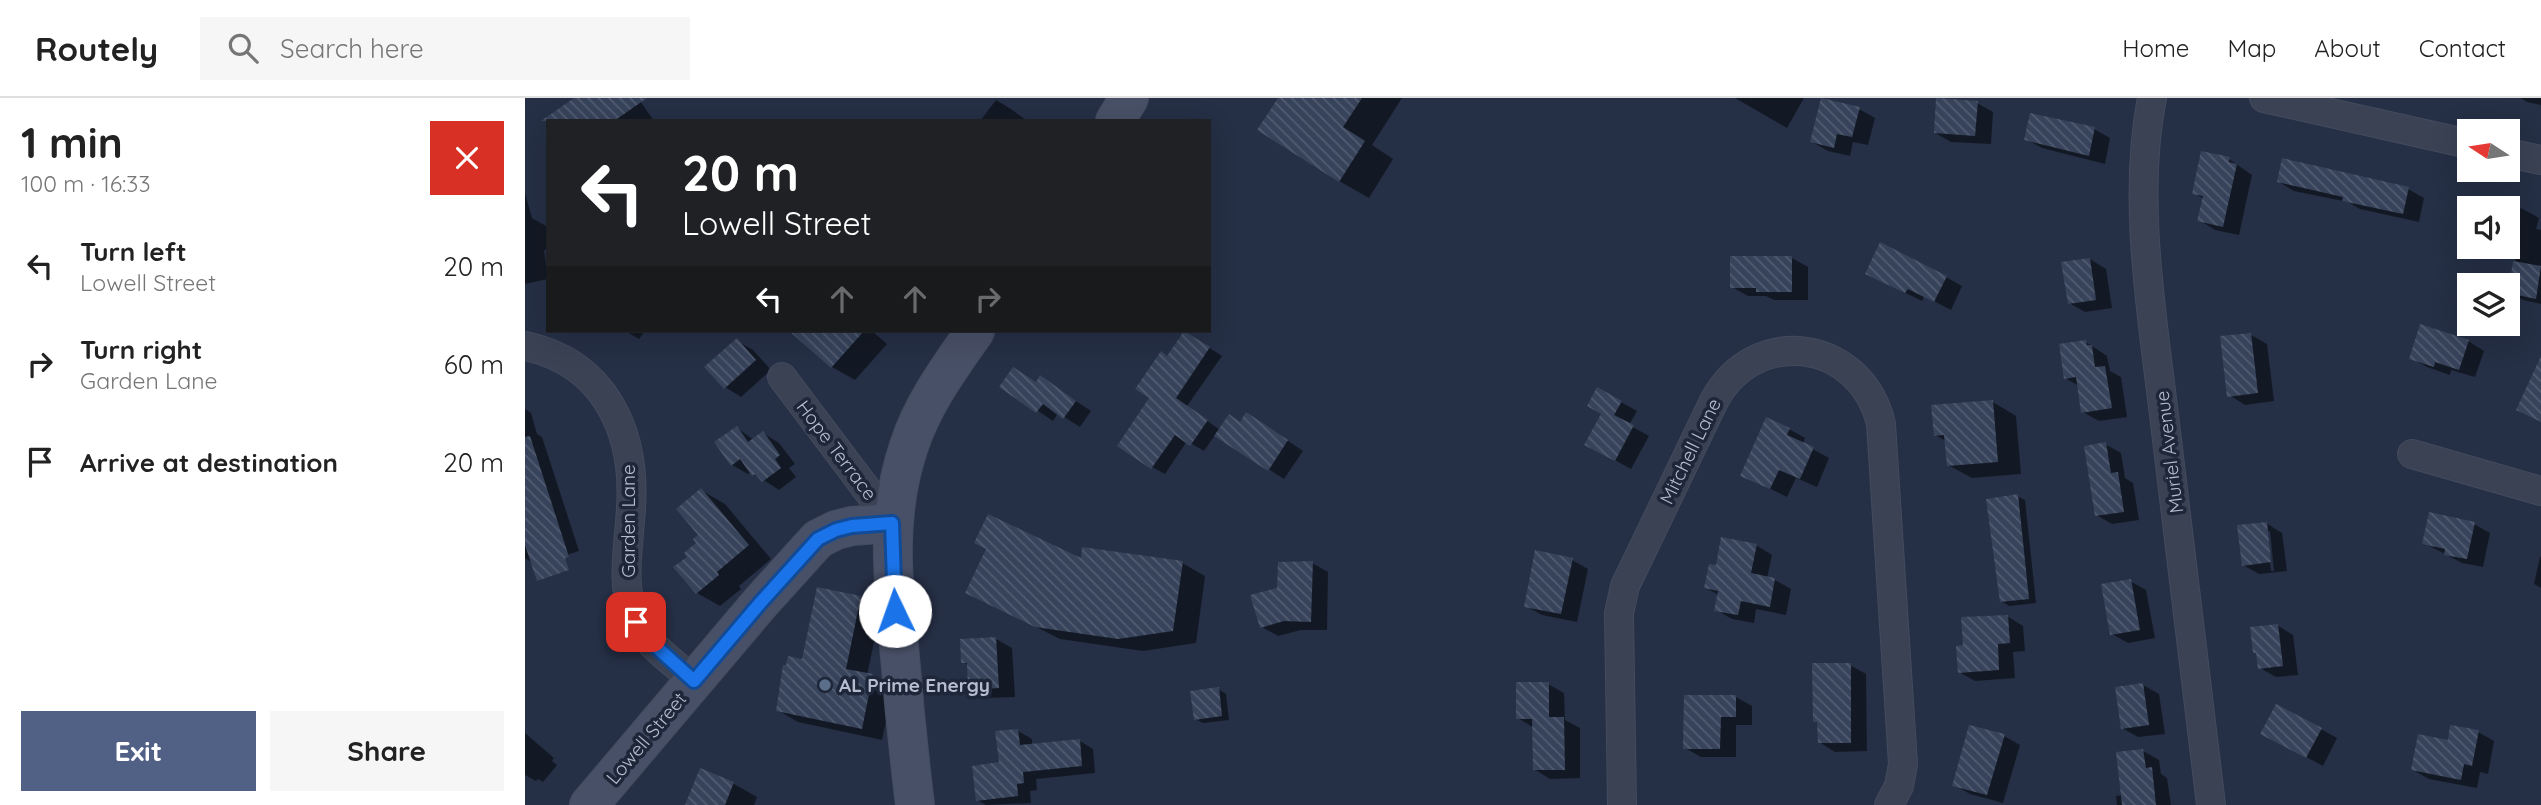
<!DOCTYPE html>
<meta charset="utf-8">
<style>
body{margin:0;font-family:Quicksand,sans-serif;background:#f6f6f6;color:#222;height:100vh;display:flex;flex-direction:column;font-size:26px;white-space:nowrap}
*{box-sizing:border-box;margin:0}
p{font-size:23px;color:#767676}
.icon{flex:none;width:38px;height:38px;fill:none;stroke:currentColor;stroke-width:2;stroke-linecap:round;stroke-linejoin:round}
.map{position:relative;flex:1;overflow:hidden}
.panel{display:flex;flex-direction:column;background:#fff;width:525px}
.panel>*{flex:none}
.banner{position:absolute;left:21px;top:21px;width:665px;height:214px;border-radius:0px;box-shadow:0 7px 28px #0002;background:#202124;color:#fff;overflow:hidden}
.needle{width:46px;rotate:282deg}
.fabs{position:absolute;left:1932px;top:21px;display:grid;gap:14px}
.fabs a{display:grid;place-items:center;width:63px;height:63px;border-radius:0px;background:#fff;box-shadow:0 7px 28px #0002;font-size:35px}
.pin{position:absolute;display:grid;place-items:center;width:60px;height:60px;color:#fff;margin:-30px;border-radius:14px;box-shadow:0 4px 10px #0006}
.me{position:absolute;width:77px;margin:-38px;rotate:357deg;stroke-linejoin:round;filter:drop-shadow(0 0 5px #0008)}
.turn{display:flex;align-items:center;gap:24px;height:147px;padding:0 21px;font-size:32px}
.turn .icon{width:91px;height:91px;stroke-width:2.5}
.turn b{display:block;font-size:49px;line-height:60px}
.lanes{display:flex;align-items:center;height:66px;padding:0 21px;background:#0003;justify-content:center;gap:35px;direction:ltr}
.lanes .off{opacity:.35}
.round{display:grid;place-items:center;flex:none;width:74px;height:74px;border-radius:0px;background:#f6f6f6}
.summary{display:flex;align-items:center;justify-content:space-between;height:119px;padding:0 21px}
h1{font-size:42px;font-weight:700;line-height:52px}
.primary-button{display:flex;gap:14px;margin-top:auto;padding:14px 21px}
.primary-button a{flex:1;height:80px;border-radius:0px;background:#516085;color:#fff;font-size:28px;font-weight:700;line-height:80px;text-align:center}
.primary-button a+a{background:#f6f6f6;color:#222}
ul{padding:0;list-style:none}
li{display:flex;align-items:center;gap:21px;height:98px;padding:0 21px}
li div{flex:1}
li b{display:block;font-size:26px}
li em{font-style:normal}
header{display:flex;align-items:center;gap:42px;box-sizing:border-box;height:98px;padding:0 35px;background:#fff;border-bottom:2px solid #e0e0e0}
header strong{font-size:33px}
nav{display:flex;gap:38px;margin-inline-start:auto;font-size:24px}
.search{width:490px;height:63px;background:#f6f6f6;display:flex;align-items:center;gap:18px;box-sizing:border-box;padding:0 24px;border-radius:0px;color:#767676;font-size:26px}
main{display:flex;flex:1;min-height:0}
.map>svg:first-child{display:block}
</style>
<header>
<strong>Routely</strong>
<div class="search"><svg class="icon" aria-label="search" viewBox="0 0 24 24"><circle cx="10" cy="10" r="6"/><path d="M15 15l6 6"/></svg>Search here</div>
<nav><a>Home</a><a>Map</a><a>About</a><a>Contact</a></nav>
</header>
<main>
<section class="panel">
<div class="summary"><div><h1>1 min</h1><p>100 m · 16:33</p></div><a class="round" style="background:#d93025;color:#fff"><svg class="icon" aria-label="close" viewBox="0 0 24 24"><path d="M6 6l12 12M18 6L6 18"/></svg></a></div>
<ul>
<li><svg class="icon" aria-label="left" viewBox="0 0 24 24"><path d="M17 20v-9H6M10 6l-5 5 5 5"/></svg><div><b>Turn left</b><p>Lowell Street</p></div><em>20 m</em></li>
<li><svg class="icon" aria-label="right" viewBox="0 0 24 24"><path d="M7 20v-9h11M14 6l5 5-5 5"/></svg><div><b>Turn right</b><p>Garden Lane</p></div><em>60 m</em></li>
<li><svg class="icon" aria-label="arrive" viewBox="0 0 24 24"><path d="M6 21V4h12l-3 4 3 4H6"/></svg><div><b>Arrive at destination</b></div><em>20 m</em></li>
</ul>
<div class="primary-button"><a>Exit</a><a>Share</a></div>
</section>
<div class="map">
<svg width="2016" height="707" viewBox="0 0 2016 707">
<defs>
<pattern id="building-back-hatch" width="6" height="6" patternUnits="userSpaceOnUse" patternTransform="scale(1.75)"><rect width="6" height="6" fill="#37435b"/><path d="M-1 5l2 2M0 0l6 6M5-1l2 2" fill="none" stroke="#525c71"/></pattern>
</defs>
<rect width="100%" height="100%" fill="#252f45"/>
<g fill="#0007" fill-rule="evenodd">
<polygon points="52,0 113,0 129,23 23,23 23,25 21,22"/>
<polygon points="755,0 877,0 847,47 868,61 844,100 814,83"/>
<polygon points="1210,0 1279,0 1262,30"/>
<polygon points="1995,0 2016,0 2016,7 2002,4"/>
<polygon points="471,2 486,11 502,23 455,23"/>
<polygon points="1452,5 1468,14 1466,46 1426,44 1410,35"/>
<polygon points="1334,11 1350,20 1343,47 1328,44 1325,58 1303,53 1287,44"/>
<polygon points="1569,31 1585,40 1580,66 1517,50 1501,41"/>
<polygon points="1704,61 1727,77 1714,137 1690,132 1674,122 1679,101 1669,95"/>
<polygon points="1754,84 1883,91 1899,100 1894,124 1835,111 1823,104 1769,93"/>
<polygon points="0,95 7,120 21,128 23,135 23,151 19,152 23,181 0,186"/>
<polygon points="1962,103 1998,111 2014,120 2011,131 2016,132 2016,206 1998,202 1984,194 1993,149 1983,146 1983,110 1960,110"/>
<polygon points="1267,160 1283,169 1283,202 1249,202 1241,198 1223,198 1207,189"/>
<polygon points="1565,161 1581,171 1587,210 1560,214 1544,205"/>
<polygon points="1421,179 1437,188 1426,212 1399,198 1397,203 1358,184"/>
<polygon points="100,233 120,233 114,241"/>
<polygon points="267,233 347,233 362,246 330,282 307,269"/>
<polygon points="660,234 697,258 662,308 695,332 716,325 737,325 778,353 759,381 690,337 679,353 662,343 640,376 627,369 626,300 643,259"/>
<polygon points="1726,237 1742,246 1749,303 1720,307 1704,297"/>
<polygon points="212,243 228,252 246,272 216,299 200,289"/>
<polygon points="1943,243 1959,253 1950,279 1926,272 1925,277 1902,269 1886,260"/>
<polygon points="1561,244 1582,258 1585,273 1596,279 1602,319 1574,323 1558,314 1554,288 1540,280"/>
<polygon points="516,280 566,313 555,329 533,315 528,323 476,288 512,285"/>
<polygon points="1096,304 1112,313 1104,327 1124,338 1106,371 1062,347"/>
<polygon points="1468,304 1491,318 1496,376 1447,380 1423,367 1421,343 1410,337"/>
<polygon points="0,311 6,315 12,336 17,339 54,453 11,467 0,460"/>
<polygon points="212,330 229,342 238,335 254,345 270,366 264,370 271,379 254,392 226,374 223,376 207,367"/>
<polygon points="1264,331 1280,340 1278,346 1304,360 1292,389 1271,380 1262,399 1217,377"/>
<polygon points="1580,346 1596,355 1600,380 1608,385 1614,422 1587,426 1571,417"/>
<polygon points="176,392 200,406 246,461 214,488 216,491 195,508 172,495 164,459 174,445 176,437"/>
<polygon points="1492,398 1500,402 1511,505 1484,508 1476,503"/>
<path d="M1741,425L1757,435L1762,473L1734,476L1718,467ZM1741,433H1745L1749,473H1746Z"/>
<polygon points="1949,426 1965,435 1958,469 1937,465 1899,445"/>
<polygon points="1231,447 1247,457 1242,480 1250,482 1266,491 1261,517 1231,511 1229,525 1207,521 1191,512 1194,497 1181,490 1192,469"/>
<polygon points="2015,459 2016,459 2016,490 2009,486"/>
<polygon points="1047,462 1063,471 1052,524 1017,517 1001,508"/>
<polygon points="557,463 657,465 680,478 671,545 618,553 535,541 442,494"/>
<polygon points="787,465 803,474 802,532 776,532 753,538 737,529 753,491"/>
<polygon points="1605,483 1621,492 1630,540 1603,545 1587,536"/>
<polygon points="293,491 336,500 356,512 342,577 368,590 357,642 273,624 252,612 278,563"/>
<polygon points="1482,518 1498,528 1500,553 1488,554 1490,580 1450,583 1434,574 1439,548"/>
<polygon points="1752,527 1768,537 1773,577 1751,579 1735,570"/>
<polygon points="471,541 487,550 490,599 461,600 445,591 444,567 438,564"/>
<polygon points="1325,567 1341,576 1342,653 1310,654 1294,644 1294,626 1290,623"/>
<polygon points="1023,586 1039,595 1040,622 1055,630 1055,680 1025,681 1009,671 1009,630 993,620"/>
<polygon points="1618,587 1634,596 1640,636 1613,639 1597,630"/>
<polygon points="693,591 701,596 704,622 678,625 670,621"/>
<polygon points="1211,599 1227,608 1227,627 1211,627 1211,659 1176,659 1160,650"/>
<polygon points="1796,631 1812,640 1798,668 1753,644"/>
<polygon points="493,633 507,641 507,647 555,643 568,651 570,675 511,681 512,692 505,693 506,705 461,707 452,702 476,666"/>
<polygon points="1953,634 1969,643 1963,676 1955,674 1952,690 1904,681 1888,672 1924,644"/>
<polygon points="0,635 29,660 27,663 32,667 18,684 13,681 11,683 0,677"/>
<polygon points="1479,638 1495,647 1478,705 1445,696 1429,687"/>
<polygon points="1618,653 1634,662 1636,676 1642,680 1646,707 1592,707 1591,698 1598,697"/>
<polygon points="176,673 209,686 232,699 229,707 162,707"/>
</g>
<g fill="url(#building-back-hatch)">
<polygon points="49,0 122,0 89,23 16,23"/>
<polygon points="753,0 837,0 818,29 840,43 814,84 732,32"/>
<polygon points="1296,0 1335,9 1327,39 1312,36 1309,50 1285,44"/>
<polygon points="1411,0 1453,3 1450,38 1409,35"/>
<polygon points="1505,15 1570,29 1564,58 1499,42"/>
<polygon points="1676,53 1705,59 1704,64 1712,66 1698,129 1672,123 1678,98 1667,96"/>
<polygon points="1757,60 1884,89 1878,116 1817,103 1818,99 1752,84"/>
<polygon points="1355,144 1422,178 1409,204 1383,191 1380,195 1340,176"/>
<polygon points="1205,158 1267,158 1267,194 1231,194 1231,190 1205,190"/>
<polygon points="1565,160 1571,202 1543,206 1536,164"/>
<polygon points="1988,163 2016,168 2011,201 1983,195"/>
<polygon points="1895,226 1944,242 1934,272 1910,264 1909,269 1884,261"/>
<polygon points="264,233 339,233 306,270"/>
<polygon points="659,233 685,249 651,300 683,322 665,348 650,337 626,371 592,348 624,300 610,291 636,253 642,258"/>
<polygon points="1726,235 1733,295 1702,299 1695,238"/>
<polygon points="212,240 231,262 199,291 179,269"/>
<polygon points="1561,242 1562,247 1567,247 1570,269 1580,268 1587,310 1556,315 1551,279 1539,281 1534,246"/>
<polygon points="2016,258 2016,324 1991,312"/>
<polygon points="488,269 511,284 515,277 551,303 538,321 518,306 511,315 474,289"/>
<polygon points="1072,289 1097,303 1089,317 1109,327 1090,363 1059,347 1076,316 1062,308"/>
<polygon points="1468,302 1473,364 1422,368 1419,337 1409,338 1406,307"/>
<polygon points="721,314 763,342 743,373 689,338 704,316 715,324"/>
<polygon points="1241,319 1265,330 1262,337 1289,349 1275,381 1254,372 1245,391 1215,378"/>
<polygon points="212,328 223,344 238,333 255,357 250,361 256,370 237,384 230,376 227,378 215,361 206,368 189,344"/>
<polygon points="5,338 44,459 40,460 44,472 12,483 0,447 0,339"/>
<polygon points="1581,344 1586,375 1593,374 1599,414 1570,418 1559,348"/>
<polygon points="176,390 224,447 192,474 194,477 171,496 148,469 162,459 159,455 171,445 168,441 173,437 151,411"/>
<polygon points="1493,396 1504,501 1475,504 1461,401"/>
<polygon points="1904,414 1950,424 1942,461 1919,457 1920,451 1897,446"/>
<polygon points="463,416 556,460 557,449 658,463 648,533 593,541 510,529 440,495 461,451 449,445"/>
<polygon points="1742,424 1746,464 1717,468 1712,427"/>
<polygon points="1196,439 1232,446 1226,475 1250,480 1245,509 1216,503 1213,517 1189,513 1193,493 1179,490 1184,466 1191,467"/>
<polygon points="1010,452 1048,460 1036,516 999,509"/>
<polygon points="788,463 786,524 759,523 735,530 725,497 752,490 753,464"/>
<polygon points="1606,481 1615,532 1585,537 1576,486"/>
<polygon points="292,489 336,498 321,571 348,576 337,631 251,613 258,567 261,567 263,558 277,561"/>
<polygon points="1483,517 1485,545 1473,546 1474,572 1433,575 1431,548 1438,547 1436,519"/>
<polygon points="1753,526 1758,568 1733,571 1731,555 1728,555 1725,529"/>
<polygon points="471,539 474,590 443,592 442,565 436,565 435,541"/>
<polygon points="1287,565 1326,565 1326,645 1293,645 1292,624 1288,624"/>
<polygon points="991,584 1024,584 1024,619 1039,619 1040,672 1008,672 1007,621 991,621"/>
<polygon points="1618,585 1624,627 1596,631 1590,589"/>
<polygon points="694,589 697,618 669,622 665,593"/>
<polygon points="1159,597 1211,597 1211,619 1196,619 1195,651 1158,651"/>
<polygon points="1751,606 1797,630 1781,660 1735,636"/>
<polygon points="1444,627 1480,636 1462,697 1427,688"/>
<polygon points="1925,627 1954,632 1947,668 1939,666 1936,682 1886,672 1893,636 1923,642"/>
<polygon points="493,631 495,647 555,641 557,668 498,674 499,685 492,686 493,698 451,703 447,668 474,664 470,633"/>
<polygon points="1618,651 1621,670 1627,669 1631,707 1597,707 1591,654"/>
<polygon points="175,670 209,684 200,707 160,707"/>
</g>
<g fill="none" stroke-linecap="round" stroke-linejoin="round">
<defs>
<g id="street">
<path d="M1627,0C1607,100 1627,217 1639,317C1655,447 1671,577 1686,707"/>
<polyline points="1739,0 1944,46"/>
<polyline points="1983,55 2016,62"/>
<path d="M0,248C80,265 111,334 106,410C104,447 95,487 110,522C121,547 150,565 169,583"/>
<polyline points="257,279 367,425"/>
<polyline points="1887,356 2016,393"/>
<path d="M1097,707L1094,515L1100,488L1189,303C1230,226 1336,241 1356,326L1378,666L1374,688L1364,707"/>
</g>
<g id="secondary">
<polyline points="590,23 604,0"/>
<polyline points="64,707 236,504 293,441 311,432 327,428 367,425"/>
<path d="M390,707C384,658 379,608 375,559C368,486 360,418 384,348C398,305 425,269 450,233"/>
</g>
</defs>
<use href="#street" stroke="#434b5e" stroke-width="30"/>
<use href="#secondary" stroke="#434b5e" stroke-width="40"/>
<use href="#street" stroke="#3a4254" stroke-width="28"/>
<use href="#secondary" stroke="#485067" stroke-width="38"/>
</g>
<g fill="none" stroke-linecap="round" stroke-linejoin="round">
<defs>
<polyline id="route" points="111,524 126,544 169,583 236,504 293,441 311,432 327,428 367,425 370,513"/>
</defs>
<use href="#route" stroke="#114b97" stroke-width="18"/>
<use href="#route" stroke="#1a73e8" stroke-width="12"/>
</g>
<circle fill="#5c6f8a" stroke="#1e273a" stroke-width="2.5" cx="300" cy="587" r="7"/>
<g text-anchor="middle" dominant-baseline="central" stroke-width="7" stroke-linejoin="round" paint-order="stroke">
<g font-size="19" fill="#b7bdce" stroke="#1e273a">
<text transform="translate(312 352) rotate(53)">Hope Terrace</text>
<text transform="translate(1165 353) rotate(-64)">Mitchell Lane</text>
<text transform="translate(1644 354) rotate(-97)">Muriel Avenue</text>
<text transform="translate(103 423) rotate(-90)">Garden Lane</text>
<text transform="translate(121 640) rotate(-50)">Lowell Street</text>
</g>
<g font-size="19" font-weight="bold" fill="#b7bdce" stroke="#1e273a" text-anchor="start">
<text x="314" y="587">AL Prime Energy</text>
</g>
</g>
</svg>
<div class="fabs">
<a><svg class="needle" viewBox="-14 -14 28 28"><path d="M0-13l5 13h-10z" fill="#e53935"/><path d="M0 13l5-13h-10z" fill="#767676"/></svg></a>
<a><svg class="icon" aria-label="sound" viewBox="0 0 24 24"><path d="M4 9h4l5-4v14l-5-4H4zM17 9q2 3 0 6"/></svg></a>
<a><svg class="icon" aria-label="layers" viewBox="0 0 24 24"><path d="M12 4l9 5-9 5-9-5zM3 14l9 5 9-5"/></svg></a>
</div>
<div class="pin" style="left:111px;top:524px;background:#d93025"><svg class="icon" aria-label="arrive" viewBox="0 0 24 24"><path d="M6 21V4h12l-3 4 3 4H6"/></svg></div>
<svg class="me" style="left:370px;top:513px" viewBox="-20 -20 40 40"><circle r="19" fill="#fff"/><path d="M0-13L10 11 0 6-10 11z" fill="#1a73e8"/></svg>
<div class="banner">
<div class="turn"><svg class="icon" aria-label="left" viewBox="0 0 24 24"><path d="M17 20v-9H6M10 6l-5 5 5 5"/></svg><div><b>20 m</b>Lowell Street</div></div>
<div class="lanes"><svg class="icon" aria-label="left" viewBox="0 0 24 24"><path d="M17 20v-9H6M10 6l-5 5 5 5"/></svg><svg class="icon off" aria-label="ahead" viewBox="0 0 24 24"><path d="M12 20V5M6 11l6-6 6 6"/></svg><svg class="icon off" aria-label="ahead" viewBox="0 0 24 24"><path d="M12 20V5M6 11l6-6 6 6"/></svg><svg class="icon off" aria-label="right" viewBox="0 0 24 24"><path d="M7 20v-9h11M14 6l5 5-5 5"/></svg></div>
</div>
</div>
</main>
